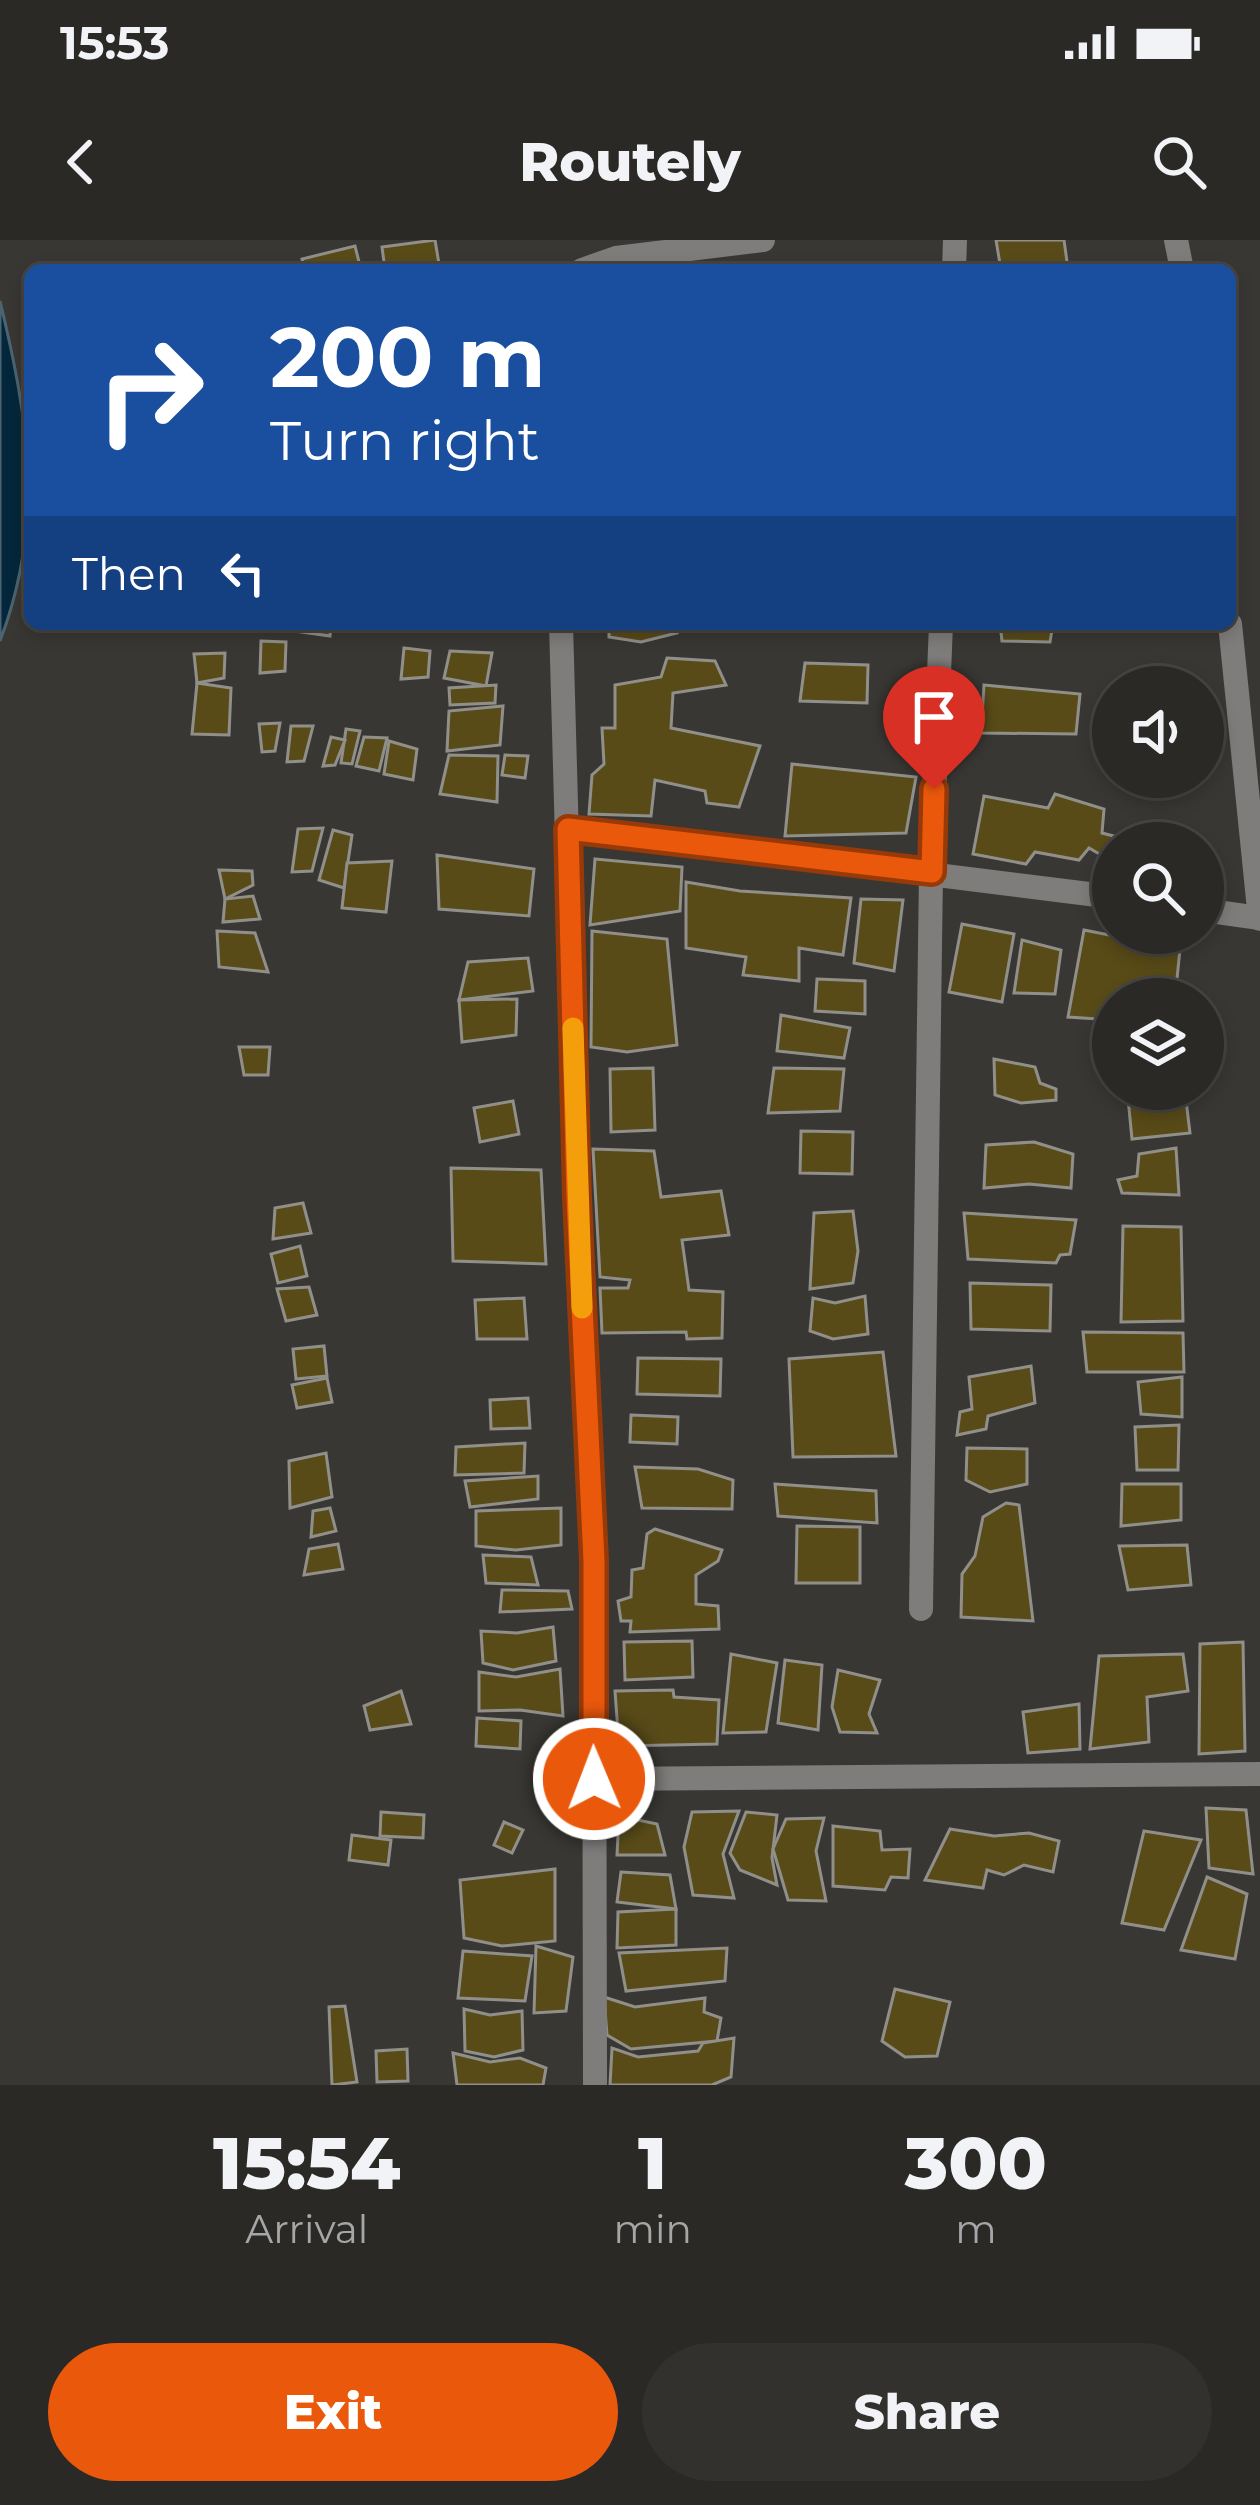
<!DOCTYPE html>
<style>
body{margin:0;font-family:Montserrat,sans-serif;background:#32312e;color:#f1f3f6;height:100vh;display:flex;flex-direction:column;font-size:45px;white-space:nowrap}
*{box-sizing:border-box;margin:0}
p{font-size:39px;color:#a5a6a7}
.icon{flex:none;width:66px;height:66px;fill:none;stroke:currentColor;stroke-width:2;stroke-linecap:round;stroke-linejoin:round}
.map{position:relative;height:1845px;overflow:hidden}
.sheet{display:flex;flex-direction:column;background:#2a2926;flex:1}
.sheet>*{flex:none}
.top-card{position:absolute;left:24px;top:24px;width:1212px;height:366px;border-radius:18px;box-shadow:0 6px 18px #0003,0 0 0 3px #464543;background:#1a4fa0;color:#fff;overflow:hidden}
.controls{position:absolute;left:1092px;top:426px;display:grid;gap:24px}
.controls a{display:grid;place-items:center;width:132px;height:132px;border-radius:50%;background:#2a2926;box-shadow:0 6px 18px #0003,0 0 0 3px #464543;font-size:60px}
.pin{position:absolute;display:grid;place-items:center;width:102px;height:102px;color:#fff;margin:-123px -51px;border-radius:50% 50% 50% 0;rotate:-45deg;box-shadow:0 0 12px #0007}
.pin .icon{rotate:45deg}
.me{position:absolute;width:132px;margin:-66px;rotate:359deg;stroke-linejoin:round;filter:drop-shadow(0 0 9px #0008)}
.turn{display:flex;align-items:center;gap:42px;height:252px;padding:0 48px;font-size:54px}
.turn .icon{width:156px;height:156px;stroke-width:2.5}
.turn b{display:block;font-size:84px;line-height:102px}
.then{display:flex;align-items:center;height:114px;padding:0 48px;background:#0003;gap:24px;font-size:45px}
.eta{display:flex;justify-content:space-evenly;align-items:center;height:204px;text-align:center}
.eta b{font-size:72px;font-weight:800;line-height:84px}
.cta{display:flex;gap:24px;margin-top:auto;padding:24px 48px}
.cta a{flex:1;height:138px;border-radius:72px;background:#ea580c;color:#fff;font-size:48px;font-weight:800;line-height:138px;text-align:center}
.cta a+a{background:#32312e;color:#f1f3f6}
.status{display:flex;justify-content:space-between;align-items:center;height:84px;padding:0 60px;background:#2a2926;direction:ltr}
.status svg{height:33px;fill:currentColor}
header{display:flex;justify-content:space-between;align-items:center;height:156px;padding:0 48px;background:#2a2926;font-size:54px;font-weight:800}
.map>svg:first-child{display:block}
</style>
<div class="status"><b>15:53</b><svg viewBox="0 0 49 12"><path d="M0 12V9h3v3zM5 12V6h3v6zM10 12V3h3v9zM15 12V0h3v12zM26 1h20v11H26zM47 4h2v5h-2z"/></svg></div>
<header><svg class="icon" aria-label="back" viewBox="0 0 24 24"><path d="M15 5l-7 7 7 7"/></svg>Routely<svg class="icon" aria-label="search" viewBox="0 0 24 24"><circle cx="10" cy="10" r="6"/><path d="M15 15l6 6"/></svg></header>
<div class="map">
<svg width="1260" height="1845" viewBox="0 0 1260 1845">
<rect width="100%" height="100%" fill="#383733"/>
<path fill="#05273b" stroke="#4c6471" stroke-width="3" d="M0,61C29,181 45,283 0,401Z"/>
<g fill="#584b18" stroke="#908f8a" stroke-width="3">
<polygon points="435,0 440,30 385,30 382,7"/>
<polygon points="996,0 1064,0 1068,29 1001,30"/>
<polygon points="355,6 361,30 305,30 302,19"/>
<polygon points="281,384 331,384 330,396 280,389"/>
<polygon points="609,384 674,384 677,393 641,402 609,397"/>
<polygon points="1000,384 1053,384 1050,402 1002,401"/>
<polygon points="261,401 286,402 285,431 260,433"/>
<polygon points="404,408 430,411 428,437 401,439"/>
<polygon points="450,411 492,413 486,446 444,438"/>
<polygon points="225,413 224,438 197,443 194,414"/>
<polygon points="667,418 715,421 726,445 673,453 671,488 760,506 739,567 707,563 705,551 655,540 651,576 589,574 592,535 604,524 602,488 615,488 615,445 661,437"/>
<polygon points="805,423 868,425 867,463 800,461"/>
<polygon points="197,443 231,448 229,495 192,494"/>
<polygon points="496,445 495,463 450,465 449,448"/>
<polygon points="984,445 1080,454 1076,494 981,493"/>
<polygon points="503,466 500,505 447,511 449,471"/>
<polygon points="280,483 275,511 262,512 259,484"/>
<polygon points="291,486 313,486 304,521 287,522"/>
<polygon points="346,489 360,491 352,524 341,523"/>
<polygon points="331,497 345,500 335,525 323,526"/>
<polygon points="364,497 387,498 379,531 356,526"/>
<polygon points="389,501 417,509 413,540 384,534"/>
<polygon points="449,515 498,516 497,562 440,554"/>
<polygon points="505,515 528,516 525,538 502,535"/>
<polygon points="792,524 916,537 906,593 785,596"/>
<polygon points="1055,554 1104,569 1102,593 1137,602 1139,589 1184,593 1184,603 1113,603 1113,622 1089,608 1079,620 1035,612 1026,624 973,614 984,556 1048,568"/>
<polygon points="323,588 312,631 292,632 298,589"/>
<polygon points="333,590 352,595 344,648 319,640"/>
<polygon points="437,615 534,629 529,676 439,669"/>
<polygon points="595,619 682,627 680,671 590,685"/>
<polygon points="392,621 386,672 342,668 347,623"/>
<polygon points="219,630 252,631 253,645 225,659"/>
<polygon points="686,642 740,651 851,658 843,715 799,708 799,741 743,735 746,717 686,708"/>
<polygon points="253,656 260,679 223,682 225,659"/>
<polygon points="861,659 903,660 894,731 854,723"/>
<polygon points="962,684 1014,694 1002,762 949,752"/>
<polygon points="1084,690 1180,709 1175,759 1113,759 1113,780 1068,777"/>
<polygon points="217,691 255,693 268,732 219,727"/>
<polygon points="592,691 667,699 677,805 627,812 591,807"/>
<polygon points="1022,700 1061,710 1055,754 1014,753"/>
<polygon points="528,718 533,751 459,760 468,722"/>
<polygon points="817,739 865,741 865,774 815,771"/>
<polygon points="517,759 516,795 462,802 459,760"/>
<polygon points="781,775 850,788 844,818 777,811"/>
<polygon points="239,807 270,807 268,835 244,835"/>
<polygon points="994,819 1035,827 1040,843 1056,849 1056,860 1021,863 995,855"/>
<polygon points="653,828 655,890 611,892 610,829"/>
<polygon points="774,828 844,829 840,871 768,873"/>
<polygon points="1185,852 1190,893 1132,899 1128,858"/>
<polygon points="513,861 519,894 480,902 474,868"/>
<polygon points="801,891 853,892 852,934 800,933"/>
<polygon points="1034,902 1073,914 1071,948 1029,944 984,948 986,905"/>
<polygon points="1176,908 1179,955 1122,953 1118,940 1137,936 1139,914"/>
<polygon points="593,909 654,911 661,957 721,951 729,995 682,1000 689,1050 723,1052 722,1098 687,1099 686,1092 602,1093 600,1048 628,1048 630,1040 600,1037"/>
<polygon points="451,928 541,930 546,1024 453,1021"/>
<polygon points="303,963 311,993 273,999 275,968"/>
<polygon points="853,971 858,1011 853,1043 810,1049 814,973"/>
<polygon points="964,973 1076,980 1070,1014 1060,1015 1056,1023 968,1019"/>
<polygon points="1123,986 1181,987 1183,1081 1121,1082"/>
<polygon points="300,1006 307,1036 278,1043 271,1014"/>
<polygon points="970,1043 1051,1045 1050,1091 971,1089"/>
<polygon points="309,1047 317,1075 286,1081 277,1049"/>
<polygon points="865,1056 868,1094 833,1099 810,1091 813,1058 835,1063"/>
<polygon points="524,1058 527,1099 477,1099 475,1060"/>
<polygon points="1083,1092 1183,1093 1184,1132 1087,1132"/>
<polygon points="324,1106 327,1136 296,1139 293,1109"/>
<polygon points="883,1112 896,1216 793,1217 789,1119"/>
<polygon points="638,1118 721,1119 720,1156 637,1154"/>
<polygon points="1031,1126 1035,1163 988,1176 986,1189 957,1195 960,1172 972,1169 969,1137"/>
<polygon points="1182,1137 1182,1177 1141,1174 1138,1142"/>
<polygon points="327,1138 332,1162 297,1168 292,1145"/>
<polygon points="528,1158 530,1188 491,1189 490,1160"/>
<polygon points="631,1175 678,1177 677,1204 630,1202"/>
<polygon points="1179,1185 1178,1230 1137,1230 1135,1187"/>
<polygon points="525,1203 524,1233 455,1235 456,1207"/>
<polygon points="967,1208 1027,1209 1027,1244 990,1252 966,1240"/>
<polygon points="326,1213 332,1257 290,1268 289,1221"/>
<polygon points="635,1227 698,1229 733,1240 732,1269 642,1268"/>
<polygon points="538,1236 538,1259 470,1267 465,1241"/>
<polygon points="775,1244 876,1251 877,1283 778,1276"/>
<polygon points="1122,1244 1181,1244 1181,1280 1121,1286"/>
<polygon points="1006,1263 1019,1265 1033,1381 961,1377 962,1334 975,1316 983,1277"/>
<polygon points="330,1268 336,1291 311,1297 313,1271"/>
<polygon points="561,1268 561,1305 516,1310 476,1306 476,1271"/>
<polygon points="797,1286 860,1287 860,1343 796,1343"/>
<polygon points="655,1289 722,1310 718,1321 696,1335 696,1364 718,1366 719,1389 630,1392 631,1381 621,1381 618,1361 631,1357 632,1330 643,1328 647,1294"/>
<polygon points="338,1304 343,1329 304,1335 309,1309"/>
<polygon points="1187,1305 1191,1345 1128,1350 1119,1306"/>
<polygon points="483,1315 531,1317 538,1345 486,1343"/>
<polygon points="502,1350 568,1351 572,1369 500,1372"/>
<polygon points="553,1387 556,1421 513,1430 483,1423 481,1391 517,1393"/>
<polygon points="692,1401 693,1437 625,1440 624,1402"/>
<polygon points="1243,1402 1245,1511 1199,1514 1200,1404"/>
<polygon points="731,1414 777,1423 766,1492 723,1493"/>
<polygon points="1183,1414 1188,1451 1147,1457 1149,1502 1090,1509 1099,1416"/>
<polygon points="785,1420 822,1425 818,1490 778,1483"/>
<polygon points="560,1429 563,1476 520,1470 479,1471 479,1432 516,1437"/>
<polygon points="838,1430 880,1440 869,1474 877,1493 840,1492 832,1467"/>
<polygon points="673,1450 674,1457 719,1460 717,1504 619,1506 615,1451"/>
<polygon points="401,1451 411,1484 370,1490 364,1466"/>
<polygon points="1079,1464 1080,1509 1028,1513 1023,1472"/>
<polygon points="477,1478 521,1481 520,1509 476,1506"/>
<polygon points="1206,1568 1246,1570 1253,1634 1209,1628"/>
<polygon points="739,1571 723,1614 734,1658 693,1655 684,1607 692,1572"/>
<polygon points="381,1572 424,1575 423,1598 380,1596"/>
<polygon points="746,1572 777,1575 772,1618 777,1645 740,1630 730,1613"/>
<polygon points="619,1576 657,1584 665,1615 617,1615"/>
<polygon points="824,1578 816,1611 826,1661 788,1660 773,1609 786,1579"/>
<polygon points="504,1582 523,1590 512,1613 494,1605"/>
<polygon points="833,1586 880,1591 882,1610 910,1609 908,1638 891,1637 885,1650 833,1646"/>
<polygon points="950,1589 994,1596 1029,1593 1059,1601 1053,1632 1024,1625 1004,1635 987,1630 983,1648 925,1640"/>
<polygon points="1144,1591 1201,1600 1164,1690 1122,1683"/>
<polygon points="352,1595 391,1600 388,1625 349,1620"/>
<polygon points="555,1629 555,1701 502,1706 464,1698 460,1640"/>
<polygon points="621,1632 670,1635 676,1669 617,1662"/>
<polygon points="1207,1637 1247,1654 1235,1719 1181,1710"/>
<polygon points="676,1669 676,1705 617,1708 618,1672"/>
<polygon points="536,1706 573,1717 566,1771 534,1773"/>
<polygon points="727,1708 725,1741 626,1751 619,1713"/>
<polygon points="463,1711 532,1716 525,1761 458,1758"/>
<polygon points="895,1749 950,1762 937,1816 905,1817 882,1801"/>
<polygon points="604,1757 635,1767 705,1758 704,1772 721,1778 717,1801 631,1809 607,1795"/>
<polygon points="345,1766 357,1842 332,1845 329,1767"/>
<polygon points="464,1769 490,1775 522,1771 523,1810 494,1817 465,1811"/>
<polygon points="734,1798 731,1837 712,1845 610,1845 612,1808 638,1817 698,1811 703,1803"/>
<polygon points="407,1809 408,1841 377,1842 376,1811"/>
<polygon points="453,1813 490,1822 520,1818 546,1828 543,1845 457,1845"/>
</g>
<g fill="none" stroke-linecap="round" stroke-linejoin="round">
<g stroke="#7f7c7c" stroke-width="24">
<polyline points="582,30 616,18 763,0"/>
<polyline points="954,30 955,0"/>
<polyline points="561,384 577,958 594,1321 595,1845"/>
<polyline points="569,589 1113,657"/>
<polyline points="1203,670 1260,678"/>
<polyline points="921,1369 931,632 941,384"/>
<polyline points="594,1539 1260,1534"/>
</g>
<g stroke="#7f7c7c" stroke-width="24">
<polyline points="1176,0 1182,30"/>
<polyline points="1230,384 1260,679"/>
</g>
</g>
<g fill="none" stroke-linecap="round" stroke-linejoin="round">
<defs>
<polyline id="route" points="594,1539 594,1321 577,958 568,589 932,632 934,549"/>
</defs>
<use href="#route" stroke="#983908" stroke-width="30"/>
<use href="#route" stroke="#ea580c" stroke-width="21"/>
<polyline stroke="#f59e0b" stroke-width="21" points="573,788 582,1068"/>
</g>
</svg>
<div class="controls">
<a><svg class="icon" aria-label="sound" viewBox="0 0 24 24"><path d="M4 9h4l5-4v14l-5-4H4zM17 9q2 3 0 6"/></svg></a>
<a><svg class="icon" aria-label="search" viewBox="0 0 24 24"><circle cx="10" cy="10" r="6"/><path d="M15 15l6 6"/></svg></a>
<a><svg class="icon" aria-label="layers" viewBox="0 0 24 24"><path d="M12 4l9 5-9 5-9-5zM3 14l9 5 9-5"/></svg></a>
</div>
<div class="pin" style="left:934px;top:549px;background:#d93025"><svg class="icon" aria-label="arrive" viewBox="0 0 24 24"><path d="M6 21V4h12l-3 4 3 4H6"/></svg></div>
<svg class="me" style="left:594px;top:1539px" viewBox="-20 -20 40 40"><circle r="17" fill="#ea580c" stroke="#fff" stroke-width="3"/><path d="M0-11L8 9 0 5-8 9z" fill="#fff"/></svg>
<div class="top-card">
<div class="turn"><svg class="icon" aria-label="right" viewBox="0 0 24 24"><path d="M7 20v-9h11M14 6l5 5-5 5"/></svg><div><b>200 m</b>Turn right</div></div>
<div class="then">Then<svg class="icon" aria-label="left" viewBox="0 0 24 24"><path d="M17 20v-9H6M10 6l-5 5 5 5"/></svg></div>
</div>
</div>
<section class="sheet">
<div class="eta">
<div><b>15:54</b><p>Arrival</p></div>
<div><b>1</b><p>min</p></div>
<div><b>300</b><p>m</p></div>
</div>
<div class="cta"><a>Exit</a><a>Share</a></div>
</section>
